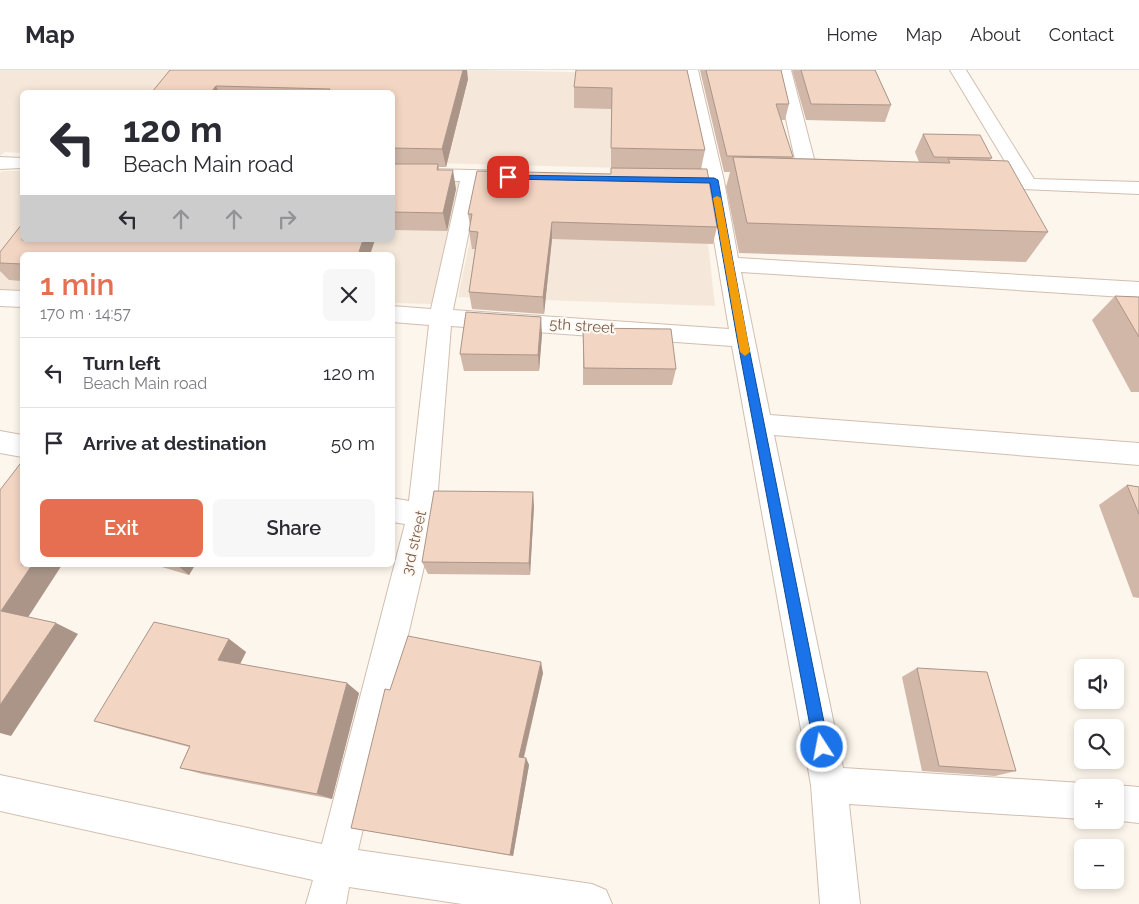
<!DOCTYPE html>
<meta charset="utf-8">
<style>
body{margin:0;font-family:Raleway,sans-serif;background:#f7f7f7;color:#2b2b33;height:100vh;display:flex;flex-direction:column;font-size:19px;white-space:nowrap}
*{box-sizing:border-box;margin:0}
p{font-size:16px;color:#7c7c81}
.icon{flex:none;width:28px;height:28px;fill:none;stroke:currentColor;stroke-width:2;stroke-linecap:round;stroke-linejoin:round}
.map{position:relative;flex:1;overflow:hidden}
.panel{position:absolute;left:20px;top:182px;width:375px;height:315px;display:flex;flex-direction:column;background:#fff;border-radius:8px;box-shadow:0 2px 8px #0003}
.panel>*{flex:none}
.banner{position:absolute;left:20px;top:20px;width:375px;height:152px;border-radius:8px;box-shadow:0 2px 8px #0003;background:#fff;color:#2b2b33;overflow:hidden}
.tools{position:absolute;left:1074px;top:589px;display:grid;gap:10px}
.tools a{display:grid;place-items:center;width:50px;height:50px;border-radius:8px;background:#fff;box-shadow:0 2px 8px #0003;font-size:25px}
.pin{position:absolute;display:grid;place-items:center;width:42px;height:42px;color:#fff;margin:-21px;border-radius:10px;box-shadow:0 2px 8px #0006}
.me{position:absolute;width:55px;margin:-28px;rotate:349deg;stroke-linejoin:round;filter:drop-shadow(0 0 4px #0008)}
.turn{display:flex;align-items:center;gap:18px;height:105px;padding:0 20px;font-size:22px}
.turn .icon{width:65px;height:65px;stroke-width:2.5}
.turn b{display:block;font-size:35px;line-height:42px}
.lanes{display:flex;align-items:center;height:48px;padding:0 20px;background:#0003;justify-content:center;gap:25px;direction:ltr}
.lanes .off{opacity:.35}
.round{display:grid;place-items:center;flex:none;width:52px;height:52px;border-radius:8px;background:#f7f7f7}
.head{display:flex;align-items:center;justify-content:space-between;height:85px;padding:0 20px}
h1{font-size:30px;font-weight:600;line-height:38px;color:#e76f51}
.cta{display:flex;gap:10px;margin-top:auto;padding:10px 20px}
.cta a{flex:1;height:58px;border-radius:8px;background:#e76f51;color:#fff;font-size:20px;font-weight:600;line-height:58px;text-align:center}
.cta a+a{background:#f7f7f7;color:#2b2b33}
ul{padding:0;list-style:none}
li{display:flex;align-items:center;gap:15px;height:70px;padding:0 20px;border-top:1px solid #e1e1e2}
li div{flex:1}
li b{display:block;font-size:19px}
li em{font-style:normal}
header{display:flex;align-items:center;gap:30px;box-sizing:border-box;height:70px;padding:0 25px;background:#fff;border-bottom:1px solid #e1e1e2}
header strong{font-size:24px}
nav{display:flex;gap:28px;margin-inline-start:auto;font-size:18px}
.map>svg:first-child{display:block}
</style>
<header>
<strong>Map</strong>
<nav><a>Home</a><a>Map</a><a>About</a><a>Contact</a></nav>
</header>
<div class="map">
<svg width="1139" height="834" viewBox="0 0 1139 834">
<rect width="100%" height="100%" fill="#fdf6ec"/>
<g fill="#f5e8da">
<polygon points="0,0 483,0 684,5 697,100 393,92 392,22 22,22 22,83 5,82 0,86"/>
<polygon points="2,101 22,101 22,170 392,170 393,111 460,112 432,234 393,233 392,185 22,185 22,222 0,221 0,103"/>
<polygon points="482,113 702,119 715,236 458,227"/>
</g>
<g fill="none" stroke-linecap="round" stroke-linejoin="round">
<defs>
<g id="minor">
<polygon points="682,0 698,0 724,111 738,188 1139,212 1139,228 741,202 770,345 1139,373 1139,395 774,365 843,698 1082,713 1093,718 1082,718 1082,749 849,734 860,834 820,834 811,715 732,276 451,256 436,445 358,780 592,814 606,820 612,834 462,834 349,817 346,834 306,834 313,810 0,741 0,705 322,774 405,454 392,452 392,428 409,431 429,255 392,252 392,236 431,239 460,111 392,110 392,98 513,101 520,103 522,107 520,111 513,113 479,112 453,240 729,259 704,111"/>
<polygon points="775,0 791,0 820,112 817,116 810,118 803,116 800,112"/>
<polygon points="950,0 966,0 1034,109 1139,112 1139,124 977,117 974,113 977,109 984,107 1015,108"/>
<polygon points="0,87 22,88 22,98 0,99"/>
<polygon points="0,220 22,221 22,237 0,236"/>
<polygon points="0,361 22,365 22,387 0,383"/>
<polygon points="1115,715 1139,717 1139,753 1112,750 1115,750 1115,718 1109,718"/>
</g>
</defs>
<use href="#minor" stroke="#d1beb0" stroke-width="2"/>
<use href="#minor" fill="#fff" fill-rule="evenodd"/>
</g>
<g fill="#d1b7a8">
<polygon points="170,0 468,9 446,97 439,97 439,100 456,119 447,161 392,160 392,22 152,22"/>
<polygon points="687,0 705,80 701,99 717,157 713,174 552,169 544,244 472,239 469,222 475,179 472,179 469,161 470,156 468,144 611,104 611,39 574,38 574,17"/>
<polygon points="700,0 781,0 789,34 785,50 781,50 793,87 792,88 919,92 915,82 923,64 992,88 990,90 1048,162 1026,192 739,183 726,117 730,102 724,102"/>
<polygon points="792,0 875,0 891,35 885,52 806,50"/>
<polygon points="0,182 22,185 22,211 9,210 0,201"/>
<polygon points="1115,226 1139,227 1139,322 1131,322 1092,250"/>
<polygon points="583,258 676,299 672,315 583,315"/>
<polygon points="542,264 539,301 464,301 460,284"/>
<polygon points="1127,415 1139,417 1139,528 1133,527 1099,435"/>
<polygon points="534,436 530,505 428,504 422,492"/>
<polygon points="155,495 195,495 189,505"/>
<polygon points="229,569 246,582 240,594 359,623 332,729 202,704 180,698 189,677 120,659 94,651"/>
<polygon points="917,598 1016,701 995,706 922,701 902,607"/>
<polygon points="543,603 524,688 526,688 529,695 513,786 351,758"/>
</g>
<g fill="#aa9588">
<polygon points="463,0 467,0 468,9 446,97 442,79"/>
<polygon points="216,16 219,22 211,22"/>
<polygon points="453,100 456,119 447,161 443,143"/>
<polygon points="552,152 552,169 544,244 543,227"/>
<polygon points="363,170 375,170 370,185 358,185"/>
<polygon points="541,247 542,264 539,301 538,285"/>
<polygon points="533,422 534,436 530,505 529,493"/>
<polygon points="32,495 62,495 25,552 1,541"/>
<polygon points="177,495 195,495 189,505"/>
<polygon points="56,553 78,564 11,666 0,663 0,635"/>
<polygon points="229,569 246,582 236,602 218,590"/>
<polygon points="541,592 543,603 522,694 519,687"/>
<polygon points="347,613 359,623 332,729 317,724"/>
<polygon points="526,688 529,695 513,786 510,785"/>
</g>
<g fill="#f3d5c3" stroke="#aa9588">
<polygon points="170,0 463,0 442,79 392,78 392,22 328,22 330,19 216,16 211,22 152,22"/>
<polygon points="576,0 687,0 705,80 611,78 612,18 574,17"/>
<polygon points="706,0 781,0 789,34 776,34 793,87 727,86"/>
<polygon points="801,0 875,0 891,35 811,34"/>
<polygon points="923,64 980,65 992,88 934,87"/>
<polygon points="733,87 950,93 948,89 1008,91 1048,162 747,153"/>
<polygon points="392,94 438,94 437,100 453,100 443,143 392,142"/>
<polygon points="611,98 707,99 717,157 552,152 543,227 469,222 478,162 469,161 472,144 468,144 477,101 611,104"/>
<polygon points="22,154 22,170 363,170 358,185 22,185 22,194 0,193 0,182"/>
<polygon points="1115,226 1139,227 1139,267"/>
<polygon points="466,242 541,247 538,285 460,284"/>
<polygon points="583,258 671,259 676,299 584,298"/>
<polygon points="20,394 22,394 22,495 32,495 1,541 56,553 0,635 0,420"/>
<polygon points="1127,415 1139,417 1139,444"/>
<polygon points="434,421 533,422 529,493 422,492"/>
<polygon points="154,552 229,569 218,590 347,613 317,724 180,698 190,676 94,651"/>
<polygon points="408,566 541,592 519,687 526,688 510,785 351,758 385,619 390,620"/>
<polygon points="917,598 987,602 1016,701 939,696"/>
</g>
<polygon fill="#1a73e8" stroke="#114b97" points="506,105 714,108 718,110 747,268 829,677 827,682 822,684 816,682 814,677 737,268 710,113 508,109 506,109"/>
<polygon fill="#f59e0b" points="717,126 721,128 750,282 745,286 740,282 713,128"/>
<g text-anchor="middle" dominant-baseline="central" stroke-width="4" stroke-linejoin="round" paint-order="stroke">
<g font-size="15" fill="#7a5c4d" stroke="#fffaf3">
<text transform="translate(582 256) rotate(4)">5th street</text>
<text transform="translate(414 473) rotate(-77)">3rd street</text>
</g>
</g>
</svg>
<div class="tools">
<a><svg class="icon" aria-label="sound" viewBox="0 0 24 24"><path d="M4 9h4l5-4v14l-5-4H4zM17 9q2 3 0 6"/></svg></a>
<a><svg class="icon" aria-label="search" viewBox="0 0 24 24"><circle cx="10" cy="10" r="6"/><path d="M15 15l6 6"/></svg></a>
<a>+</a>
<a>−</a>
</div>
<div class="pin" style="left:508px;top:107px;background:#d93025"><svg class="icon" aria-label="arrive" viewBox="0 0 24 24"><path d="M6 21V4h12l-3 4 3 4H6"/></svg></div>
<svg class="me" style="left:822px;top:677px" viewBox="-20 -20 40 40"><circle r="17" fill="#1a73e8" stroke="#fff" stroke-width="3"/><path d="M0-11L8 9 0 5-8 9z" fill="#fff"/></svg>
<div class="banner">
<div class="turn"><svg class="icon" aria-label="left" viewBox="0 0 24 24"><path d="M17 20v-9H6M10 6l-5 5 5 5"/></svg><div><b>120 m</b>Beach Main road</div></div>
<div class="lanes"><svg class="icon" aria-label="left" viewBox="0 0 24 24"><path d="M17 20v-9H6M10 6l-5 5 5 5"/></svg><svg class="icon off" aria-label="ahead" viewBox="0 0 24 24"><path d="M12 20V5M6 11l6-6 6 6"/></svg><svg class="icon off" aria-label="ahead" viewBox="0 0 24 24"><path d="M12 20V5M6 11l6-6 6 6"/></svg><svg class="icon off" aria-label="right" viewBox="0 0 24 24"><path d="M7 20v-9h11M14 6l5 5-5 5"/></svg></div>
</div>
<section class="panel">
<div class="head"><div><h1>1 min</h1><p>170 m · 14:57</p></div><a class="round"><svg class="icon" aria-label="close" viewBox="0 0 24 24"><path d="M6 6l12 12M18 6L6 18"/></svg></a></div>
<ul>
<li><svg class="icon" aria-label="left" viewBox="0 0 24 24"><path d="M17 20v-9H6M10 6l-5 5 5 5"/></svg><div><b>Turn left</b><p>Beach Main road</p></div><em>120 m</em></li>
<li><svg class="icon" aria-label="arrive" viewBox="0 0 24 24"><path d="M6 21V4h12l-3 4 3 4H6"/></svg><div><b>Arrive at destination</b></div><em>50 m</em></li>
</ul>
<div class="cta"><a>Exit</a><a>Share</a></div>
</section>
</div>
